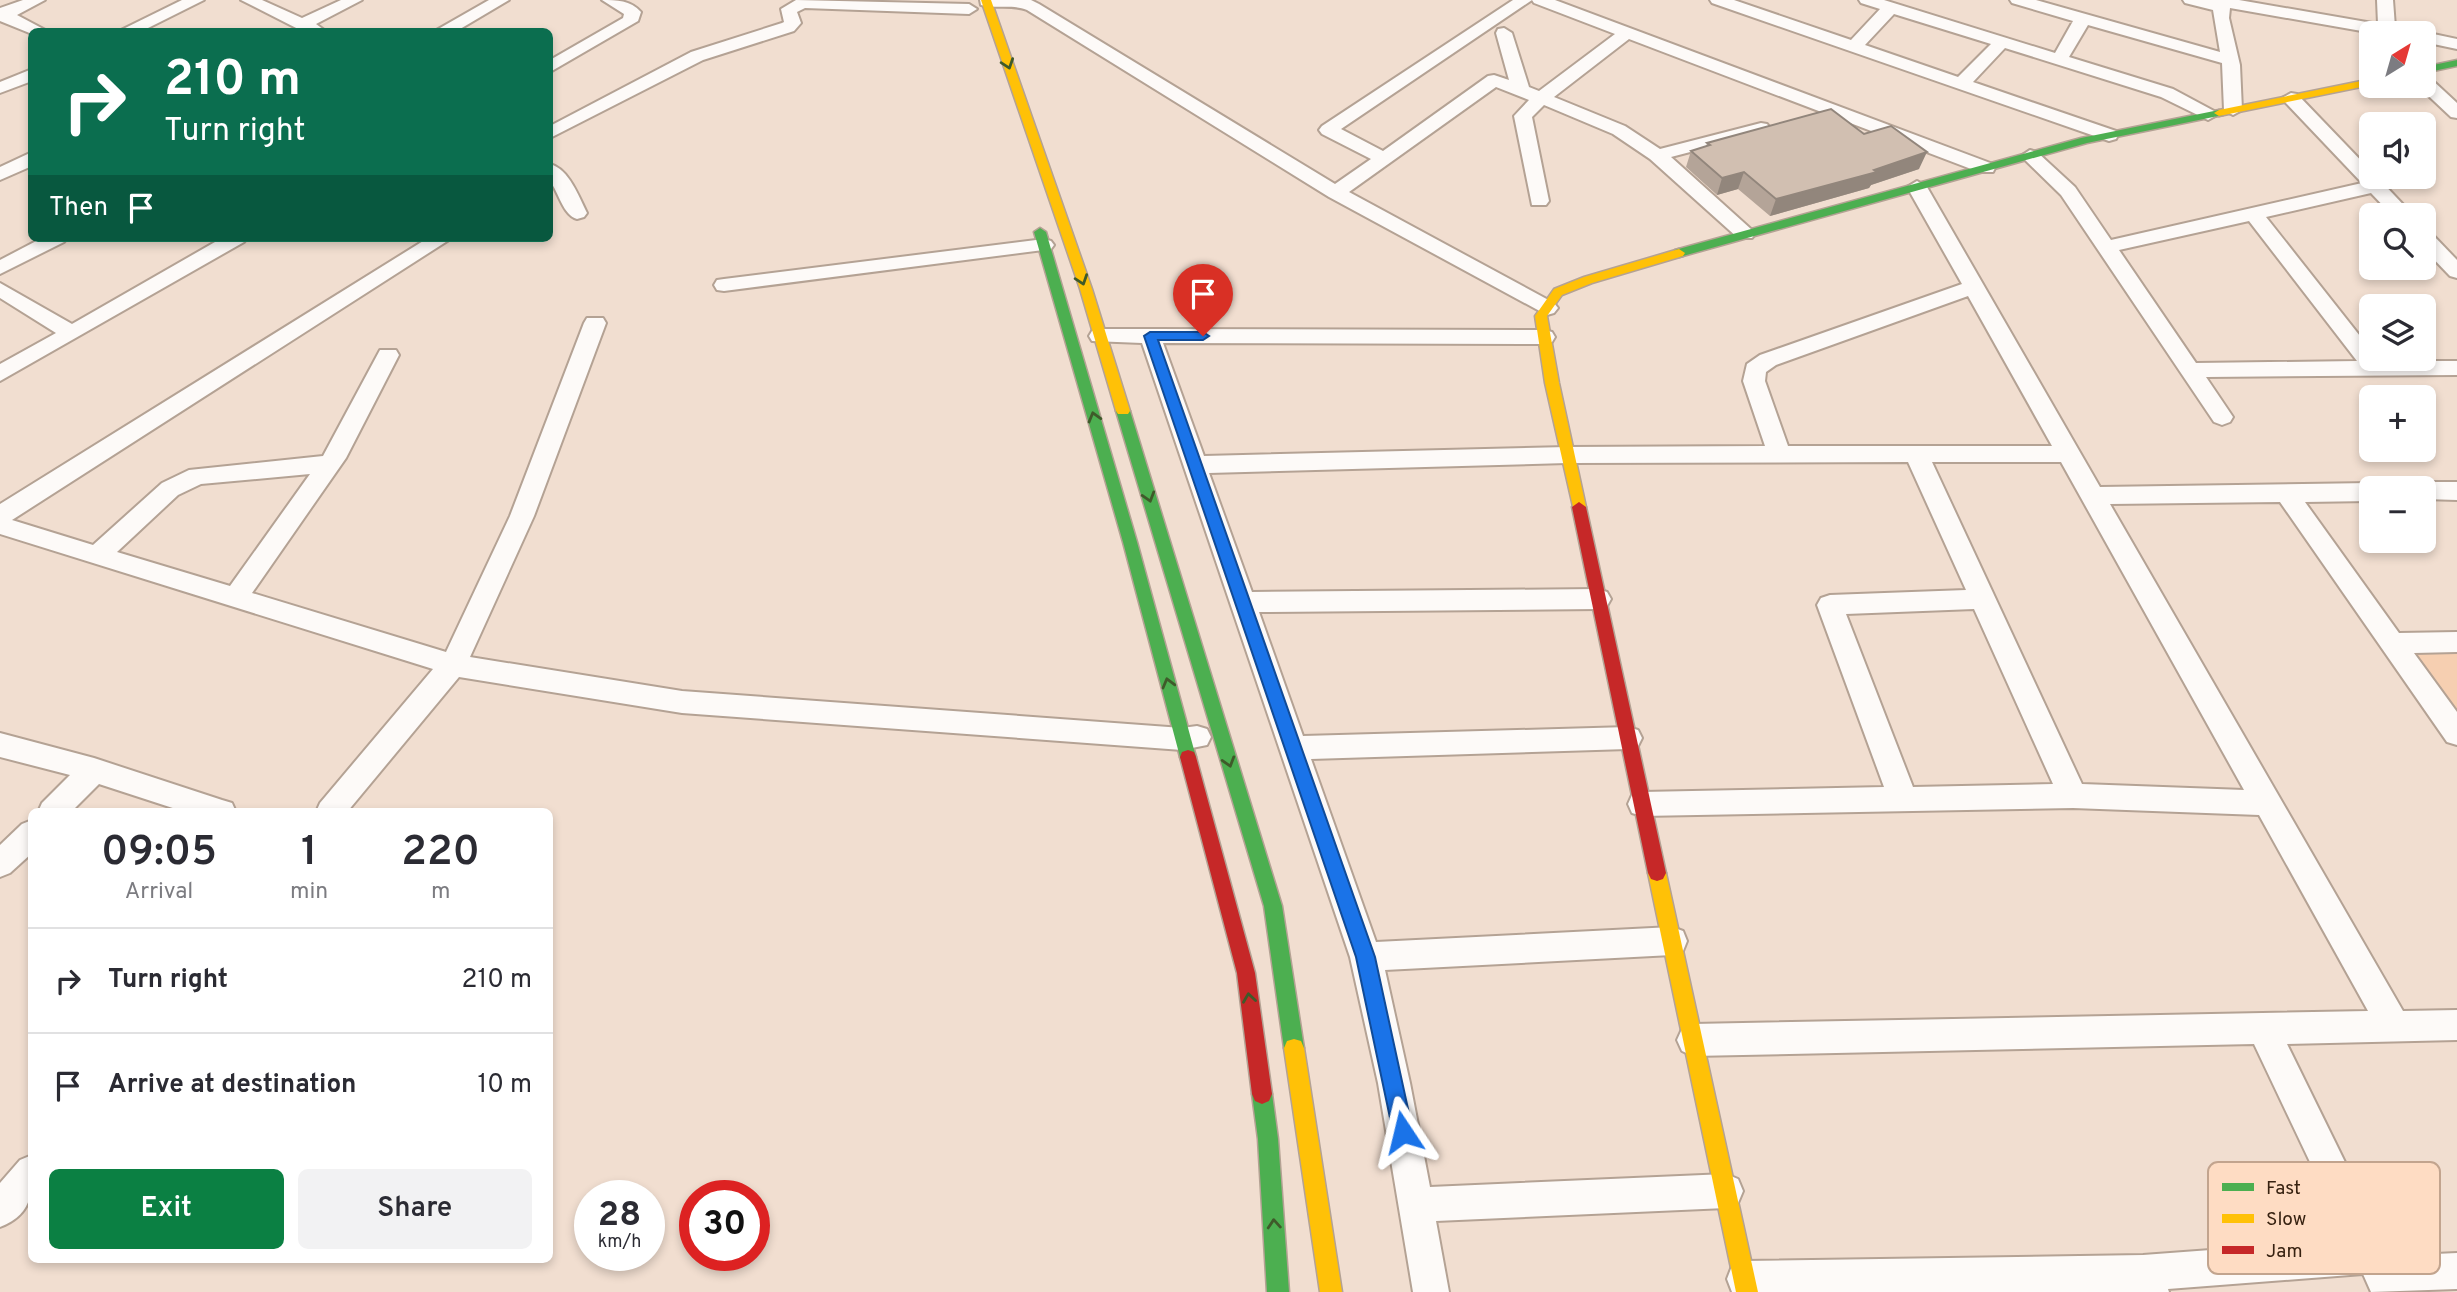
<!DOCTYPE html>
<meta charset="utf-8">
<style>
body{margin:0;font-family:Overpass,sans-serif;background:#f2f2f3;color:#2b2b33;height:100vh;display:flex;flex-direction:column;font-size:26px;white-space:nowrap}
*{box-sizing:border-box;margin:0}
p{font-size:23px;color:#7c7c81}
.icon{flex:none;width:38px;height:38px;fill:none;stroke:currentColor;stroke-width:2;stroke-linecap:round;stroke-linejoin:round}
.map{position:relative;flex:1;overflow:hidden}
.side{position:absolute;left:28px;top:808px;width:525px;height:455px;display:flex;flex-direction:column;background:#fff;border-radius:10px;box-shadow:0 4px 10px #0003}
.side>*{flex:none}
.top-card{position:absolute;left:28px;top:28px;width:525px;height:214px;border-radius:10px;box-shadow:0 4px 10px #0003;background:#0b6e4f;color:#fff;overflow:hidden}
.needle{width:46px;rotate:37deg}
.buttons{position:absolute;left:2359px;top:21px;display:grid;gap:14px}
.buttons a{display:grid;place-items:center;width:77px;height:77px;border-radius:10px;background:#fff;box-shadow:0 4px 10px #0003;font-size:35px}
.speed{position:absolute;left:574px;top:1180px;display:flex;gap:14px;font-size:35px;font-weight:700;text-align:center}
.speed>*{display:grid;place-content:center;width:91px;height:91px;border-radius:50%;background:#fff;box-shadow:0 4px 10px #0003;line-height:1}
.speed small{font-size:18px;font-weight:400}
.speed .limit{border:10px solid #d22;background:#fff;color:#111}
.pin{position:absolute;display:grid;place-items:center;width:60px;height:60px;color:#fff;margin:-72px -30px;border-radius:50% 50% 50% 0;rotate:-45deg;box-shadow:0 0 7px #0007}
.pin .icon{rotate:45deg}
.me{position:absolute;width:77px;margin:-38px;rotate:350deg;stroke-linejoin:round;filter:drop-shadow(0 0 5px #0008)}
.turn{display:flex;align-items:center;gap:24px;height:147px;padding:0 21px;font-size:32px}
.turn .icon{width:91px;height:91px;stroke-width:2.5}
.turn b{display:block;font-size:49px;line-height:60px}
.then{display:flex;align-items:center;height:66px;padding:0 21px;background:#0003;gap:14px;font-size:26px}
.eta{display:flex;justify-content:space-evenly;align-items:center;height:119px;text-align:center}
.eta b{font-size:42px;font-weight:600;line-height:49px}
.action{display:flex;gap:14px;margin-top:auto;padding:14px 21px}
.action a{flex:1;height:80px;border-radius:10px;background:#0b8043;color:#fff;font-size:28px;font-weight:600;line-height:80px;text-align:center}
.action a+a{background:#f2f2f3;color:#2b2b33}
ul{padding:0;list-style:none}
li{display:flex;align-items:center;gap:21px;height:105px;padding:0 21px;border-top:2px solid #e1e1e2}
li div{flex:1}
li b{display:block;font-size:26px}
li em{font-style:normal}
.map>svg:first-child{display:block}
</style>
<div class="map">
<svg width="2457" height="1292" viewBox="0 0 2457 1292">
<rect width="100%" height="100%" fill="#f1ded0"/>
<polygon fill="#f6cfb1" points="2457,642 2457,734 2392,643"/>
<g fill="none" stroke-linecap="round" stroke-linejoin="round">
<defs>
<g id="street">
<polygon points="23,0 45,0 17,15 49,32 32,32 32,34 0,21 0,8"/>
<polygon points="182,0 204,0 140,32 117,32"/>
<polygon points="241,0 262,0 302,18 341,0 362,0 316,24 327,32 304,32"/>
<polygon points="489,0 509,0 455,32 433,32"/>
<path d="M602,0C617,0 630,0 641,12L638,21L550,72V60L623,18L624,14Z"/>
<polygon points="796,0 969,4 977,9 969,14 805,8 797,12 801,23 794,31 703,60 550,138 550,126 691,52 782,23 784,22 781,9"/>
<path d="M980,0H1031L1039,4L1335,184L1371,159L1322,134L1319,130L1322,126L1513,0H1555L1993,164L1995,168L1993,172H1979L1629,39L1554,97L1625,126L1660,149L1761,123L1767,124L1770,128L1767,132L1671,157L1752,230L1755,234L1752,238H1738L1650,159L1613,134L1544,105L1532,117L1549,201L1546,205H1532L1514,116L1529,100L1496,87L1349,192L1554,303L1558,308L1554,313L1547,315L1329,197L1027,10C1013,4 997,9 981,5ZM1532,0L1534,3L1615,34L1539,91L1529,87L1512,33L1504,28L1498,29L1496,33L1509,80L1494,75L1488,76L1383,151L1341,129Z"/>
<path d="M1710,0H1734L1851,40L1880,9L1861,3L1859,0H1884L2055,53L2073,21L2012,3L2010,0H2036L2220,52L2213,10L2185,3L2183,0H2239L2378,24L2377,0H2393L2395,27L2407,29L2409,33H2373L2230,8L2229,18L2240,65L2242,110L2233,115L2224,110L2222,63L2088,25L2069,57L2173,89L2214,111L2217,115L2208,120L2161,97L2005,48L1973,82L2116,131L2118,135L2116,139L2109,141L1712,3ZM1894,14L1991,44L1958,77L1865,45Z"/>
<polygon points="2424,32 2457,39 2457,49 2424,42 2424,33 2419,33"/>
<polygon points="32,69 32,81 0,93 0,82"/>
<polygon points="2424,77 2430,78 2457,103 2457,118 2451,117 2418,86 2424,86"/>
<path d="M2291,93L2297,94L2371,171V177H2377L2413,215H2392L2371,193L2266,217L2371,350V359L2381,361H2457V375L2206,377L2233,417L2230,422L2222,425L2214,422L2061,195L2021,156L2030,150L2037,152L2075,187L2111,240L2362,183L2285,102L2282,98ZM2249,221L2357,361L2196,363L2119,250Z"/>
<polygon points="32,152 32,166 0,180 0,167"/>
<path d="M550,164C569,169 579,197 587,213L584,217L577,219C563,215 559,193 550,181Z"/>
<path d="M1917,181L1927,187L2100,487L2371,483L2379,486L2381,488H2371V501L2305,502L2399,633L2457,632V652L2414,653L2457,712V745L2447,742L2280,502L2110,504L2403,1011L2457,1010V1040L2287,1044L2391,1256L2457,1253V1289L2371,1292L2363,1274L2168,1289L2169,1292H1732L1727,1279L1732,1266L1745,1261L2143,1255L2347,1240L2254,1044L1693,1056L1682,1051L1677,1040L1682,1029L1693,1024L2368,1011L2259,815L2073,808L1642,816L1632,813L1628,804L1632,795L1642,792L1884,787L1817,605L1821,598L1830,595L1966,590L1908,462L1567,463L1209,473L1252,592L1598,589L1607,592L1611,599L1607,606L1598,609L1259,612L1303,736L1628,727L1638,730L1642,738L1638,746L1628,749L1311,759L1376,942L1672,927L1683,931L1687,941L1683,951L1672,955L1385,970L1410,1083L1430,1187L1726,1174L1738,1179L1743,1191L1738,1203L1726,1208L1436,1221L1449,1292H1413L1378,1083L1350,957L1142,343L1092,341L1089,336L1092,331L1100,329H1150L1544,330L1552,332L1555,337L1552,342L1544,344L1163,343L1204,456L1567,447L1765,446L1743,381L1747,364L1760,355L1962,284L1907,187ZM1968,296L2052,446H1788L1765,381L1766,372L1776,365ZM1932,462H2061L2244,790L2082,784ZM1974,609L2053,784L1913,787L1846,614Z"/>
<polygon points="2424,231 2431,233 2457,260 2457,278 2450,276 2424,249"/>
<polygon points="42,238 67,238 64,242 0,274 0,260"/>
<polygon points="222,238 247,238 244,242 0,381 0,364 56,333 0,298 0,283 72,324"/>
<path d="M428,238H452L12,520L93,545L162,483L189,470L323,456L380,350H396L399,355L346,458L252,593L446,652L510,516L584,323L587,318H603L606,323L534,516L470,657L682,691L1182,728L1197,726L1207,729L1211,737L1207,745L1182,750L682,713L459,677L347,812H316L320,803L433,669L0,534V504ZM310,474L230,586L117,552L178,495L201,484Z"/>
<polygon points="1044,239 1051,241 1054,245 1051,249 724,291 717,290 714,285 717,280 724,279"/>
<polygon points="2424,482 2457,482 2457,500 2424,499 2424,488 2414,488"/>
<polygon points="0,733 94,758 222,800 232,803 236,812 185,812 99,784 71,812 38,812 42,803 70,775 0,757"/>
<polygon points="32,820 32,853 10,873 0,877 0,845 22,824"/>
<path d="M32,1155C32,1188 36,1213 0,1227V1183L20,1160Z"/>
</g>
<g id="fast">
<polygon points="2457,60 2457,66 2424,73 2424,67"/>
<polygon points="2219,110 2224,113 2223,115 2087,143 1683,256 1679,257 1673,253 1675,250 2081,138"/>
<polygon points="1040,228 1046,232 1137,542 1196,757 1194,762 1188,764 1182,762 1180,757 1123,542 1034,232"/>
<polygon points="1123,406 1130,411 1282,906 1304,1048 1301,1055 1294,1057 1287,1055 1284,1048 1264,906 1116,411"/>
<polygon points="1262,1084 1269,1087 1272,1094 1278,1139 1289,1292 1267,1292 1258,1139 1252,1094 1255,1087"/>
</g>
<g id="slow">
<polygon points="981,0 991,0 1092,289 1130,411 1128,414 1118,414 1116,411 1080,289"/>
<polygon points="2371,79 2371,85 2219,116 2214,113 2219,110"/>
<polygon points="1679,249 1685,253 1683,256 1592,283 1562,295 1547,316 1559,383 1586,507 1584,511 1574,511 1545,383 1535,316 1554,289 1584,277"/>
<polygon points="1657,865 1663,867 1666,873 1758,1292 1736,1292 1648,873 1651,867"/>
<polygon points="1294,1039 1301,1041 1304,1048 1342,1292 1320,1292 1284,1048 1287,1041"/>
</g>
<g id="jam">
<polygon points="1579,502 1586,507 1666,873 1663,879 1657,881 1651,879 1648,873 1572,507"/>
<polygon points="1188,750 1194,752 1196,757 1255,973 1272,1094 1269,1101 1262,1104 1255,1101 1252,1094 1237,973 1180,757 1182,752"/>
</g>
</defs>
<use href="#street" stroke="#b4a294" stroke-width="4"/>
<use href="#fast" stroke="#b4a294" stroke-width="3"/>
<use href="#slow" stroke="#b4a294" stroke-width="3"/>
<use href="#jam" stroke="#b4a294" stroke-width="3"/>
<use href="#street" fill="#fdfaf8" fill-rule="evenodd"/>
<use href="#fast" fill="#4caf50" fill-rule="evenodd"/>
<use href="#slow" fill="#ffc107" fill-rule="evenodd"/>
<use href="#jam" fill="#c62828" fill-rule="evenodd"/>
</g>
<polygon fill="#b4a498" points="1864,134 1919,169 1871,185 1869,188 1770,216 1738,189 1717,195 1686,167 1691,151 1706,147 1707,143"/>
<g fill="#92867c">
<polygon points="1927,152 1919,169 1871,185 1869,188 1770,216 1776,199"/>
<polygon points="1744,172 1738,189 1717,195 1722,178"/>
</g>
<polygon fill="#d1bfb1" stroke="#92867c" stroke-width="2" points="1831,109 1864,134 1891,126 1927,152 1874,170 1877,172 1776,199 1744,172 1722,178 1691,151 1710,145 1707,143"/>
<defs><path id="oneway-chevron" d="M-2-3.5L2.5 0L-2 3.5" fill="none" stroke-width="1.6" stroke-linecap="round" stroke-linejoin="round" transform="scale(1.75)"/></defs>
<g stroke="#3f5a2a">
<use href="#oneway-chevron" transform="translate(1008 64) rotate(71)"/>
<use href="#oneway-chevron" transform="translate(1082 280) rotate(71)"/>
<use href="#oneway-chevron" transform="translate(1094 417) rotate(-106)"/>
<use href="#oneway-chevron" transform="translate(1149 497) rotate(73)"/>
<use href="#oneway-chevron" transform="translate(1168 683) rotate(-105)"/>
<use href="#oneway-chevron" transform="translate(1229 762) rotate(73)"/>
<use href="#oneway-chevron" transform="translate(1249 998) rotate(-98)"/>
<use href="#oneway-chevron" transform="translate(1274 1224) rotate(-94)"/>
</g>
<polygon fill="#1a73e8" stroke="#114b97" stroke-width="2" points="1150,332 1203,332 1209,336 1203,340 1158,340 1375,957 1413,1132 1410,1139 1403,1142 1396,1139 1393,1132 1356,957 1144,336"/>
<rect x="2208" y="1162" width="232" height="112" rx="10" fill="#fedcc3" stroke="#c2a48e" stroke-width="2"/>
<rect x="2222" y="1183" width="32" height="8" fill="#4caf50"/>
<rect x="2222" y="1214" width="32" height="9" fill="#ffc107"/>
<rect x="2222" y="1246" width="32" height="8" fill="#c62828"/>
<g font-size="19" fill="#372211">
<text x="2266" y="1194">Fast</text>
<text x="2266" y="1225">Slow</text>
<text x="2266" y="1257">Jam</text>
</g>
</svg>
<div class="buttons">
<a><svg class="needle" viewBox="-14 -14 28 28"><path d="M0-13l5 13h-10z" fill="#e53935"/><path d="M0 13l5-13h-10z" fill="#7c7c81"/></svg></a>
<a><svg class="icon" aria-label="sound" viewBox="0 0 24 24"><path d="M4 9h4l5-4v14l-5-4H4zM17 9q2 3 0 6"/></svg></a>
<a><svg class="icon" aria-label="search" viewBox="0 0 24 24"><circle cx="10" cy="10" r="6"/><path d="M15 15l6 6"/></svg></a>
<a><svg class="icon" aria-label="layers" viewBox="0 0 24 24"><path d="M12 4l9 5-9 5-9-5zM3 14l9 5 9-5"/></svg></a>
<a>+</a>
<a>−</a>
</div>
<div class="speed"><div>28<small>km/h</small></div><div class="limit">30</div></div>
<div class="pin" style="left:1203px;top:336px;background:#d93025"><svg class="icon" aria-label="arrive" viewBox="0 0 24 24"><path d="M6 21V4h12l-3 4 3 4H6"/></svg></div>
<svg class="me" style="left:1403px;top:1132px" viewBox="-20 -20 40 40"><path d="M0-17L14 15 0 8-14 15z" fill="#1a73e8" stroke="#fff" stroke-width="4"/></svg>
<div class="top-card">
<div class="turn"><svg class="icon" aria-label="right" viewBox="0 0 24 24"><path d="M7 20v-9h11M14 6l5 5-5 5"/></svg><div><b>210 m</b>Turn right</div></div>
<div class="then">Then<svg class="icon" aria-label="arrive" viewBox="0 0 24 24"><path d="M6 21V4h12l-3 4 3 4H6"/></svg></div>
</div>
<section class="side">
<div class="eta">
<div><b>09:05</b><p>Arrival</p></div>
<div><b>1</b><p>min</p></div>
<div><b>220</b><p>m</p></div>
</div>
<ul>
<li><svg class="icon" aria-label="right" viewBox="0 0 24 24"><path d="M7 20v-9h11M14 6l5 5-5 5"/></svg><div><b>Turn right</b></div><em>210 m</em></li>
<li><svg class="icon" aria-label="arrive" viewBox="0 0 24 24"><path d="M6 21V4h12l-3 4 3 4H6"/></svg><div><b>Arrive at destination</b></div><em>10 m</em></li>
</ul>
<div class="action"><a>Exit</a><a>Share</a></div>
</section>
</div>
